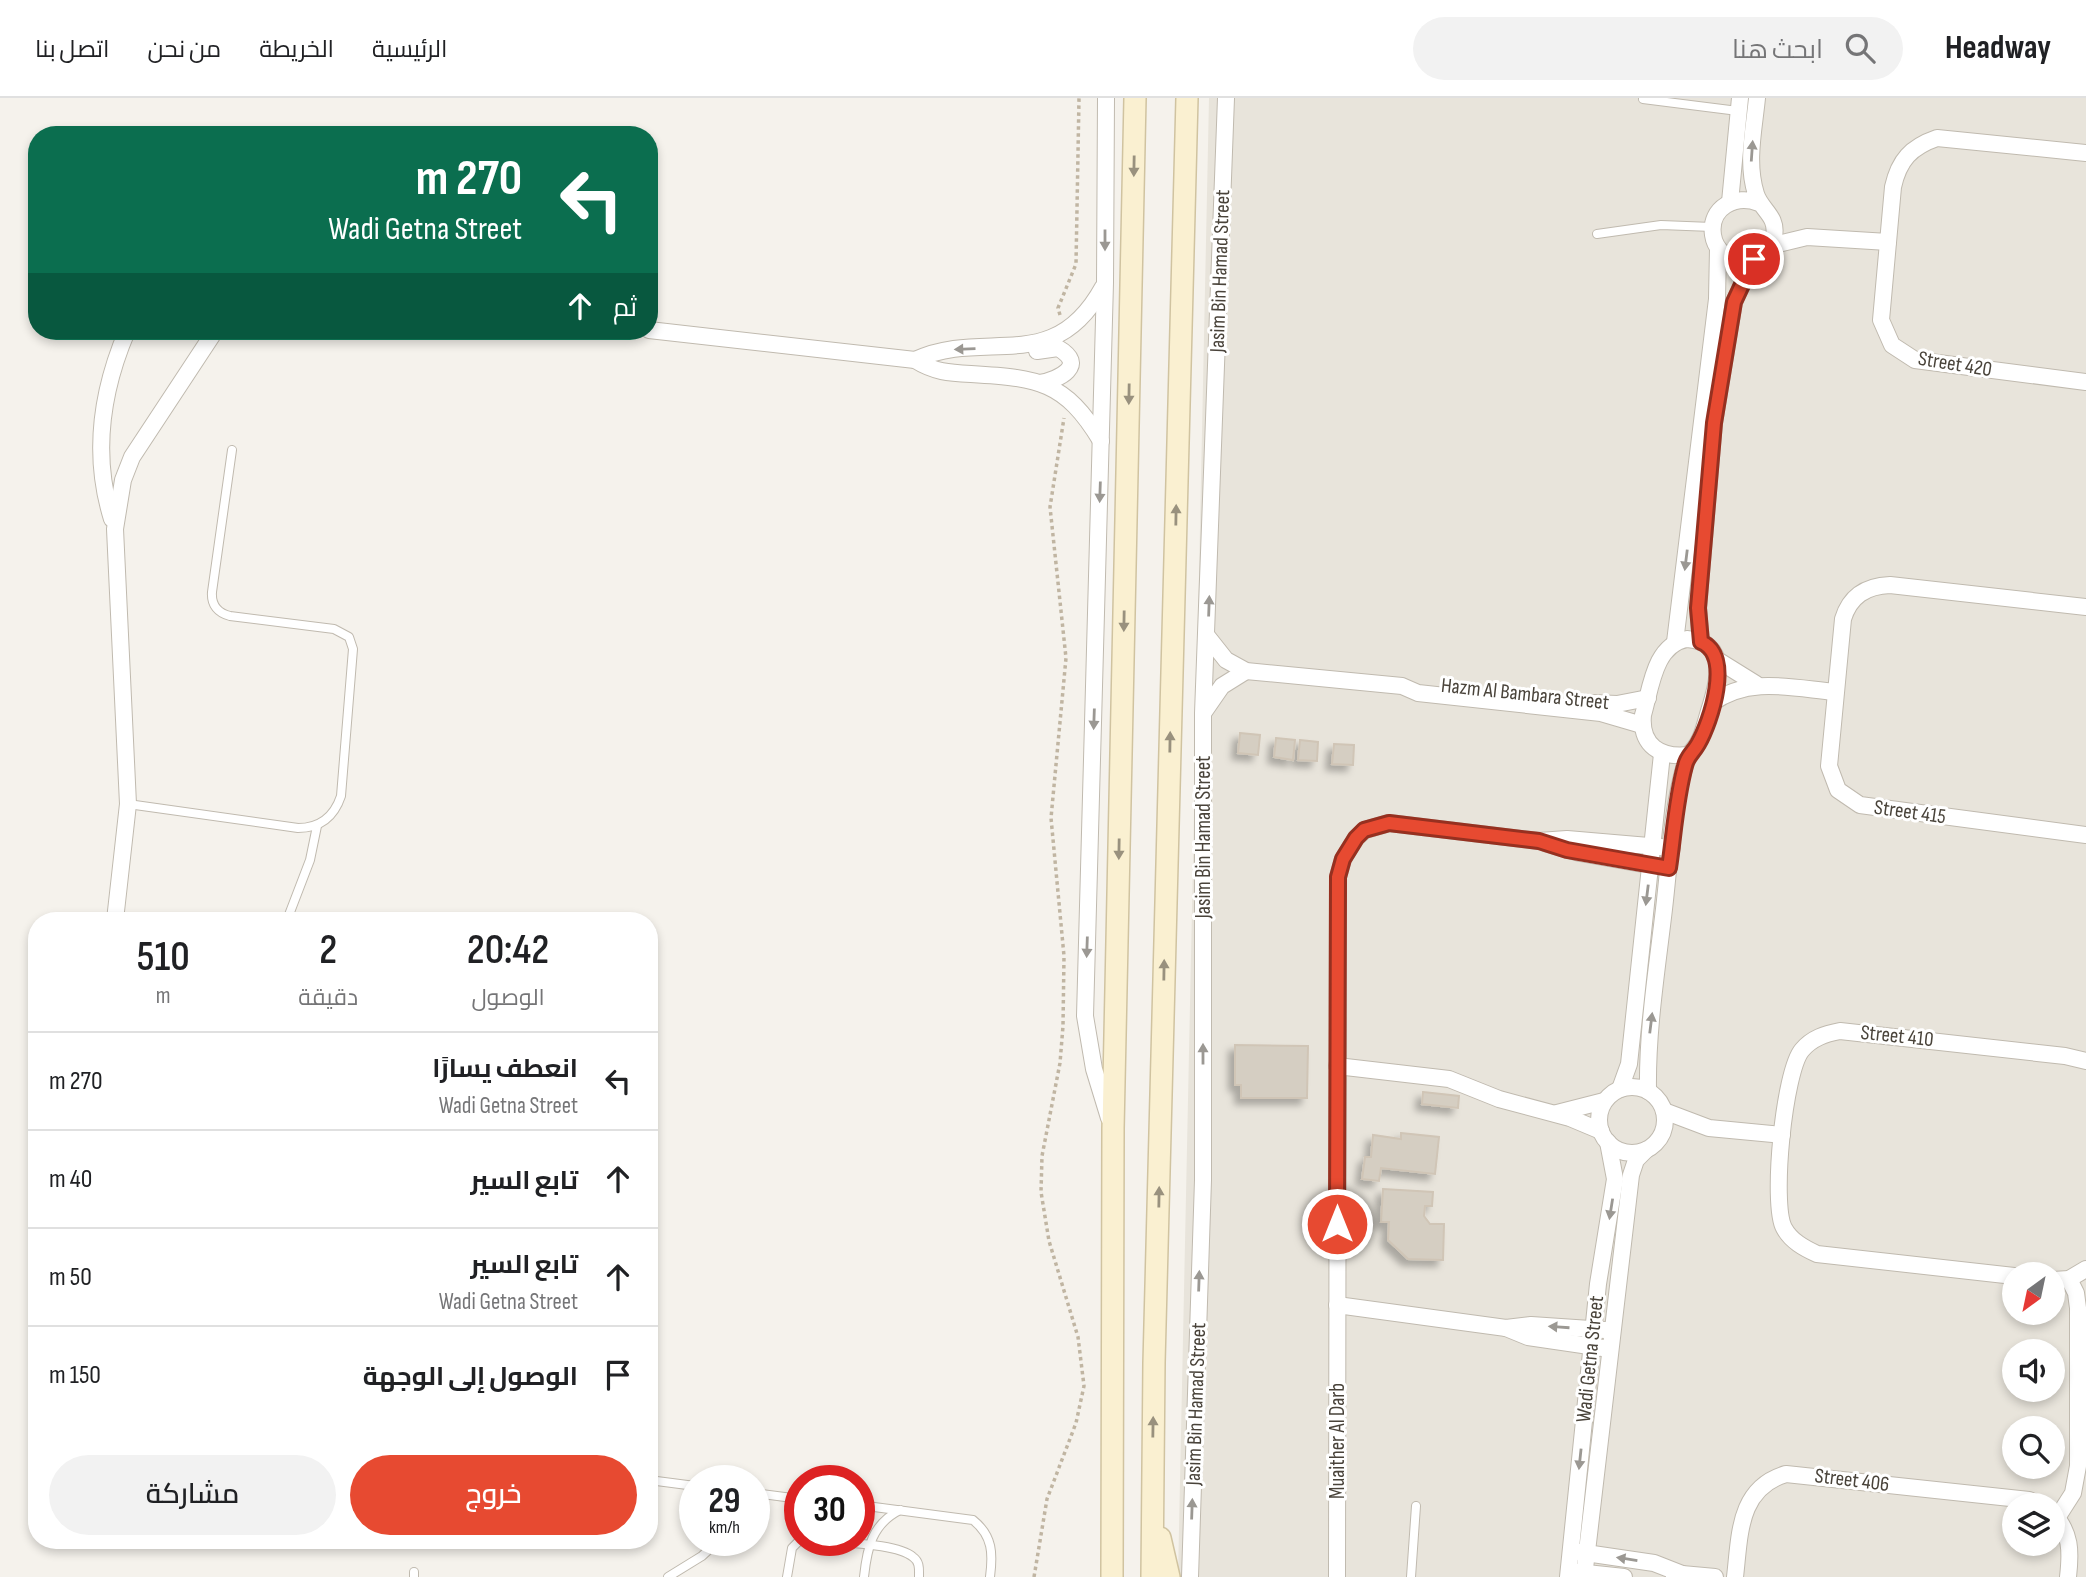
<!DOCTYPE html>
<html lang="ar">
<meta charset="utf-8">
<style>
body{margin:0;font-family:"Sofia Sans Condensed",Cairo,sans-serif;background:#f2f2f2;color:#202124;direction:rtl;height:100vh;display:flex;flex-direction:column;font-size:26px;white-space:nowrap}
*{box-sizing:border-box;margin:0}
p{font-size:23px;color:#757577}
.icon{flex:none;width:38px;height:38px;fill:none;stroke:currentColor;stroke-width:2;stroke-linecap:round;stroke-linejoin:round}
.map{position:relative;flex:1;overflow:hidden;direction:ltr}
.drawer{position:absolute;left:28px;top:814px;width:630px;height:637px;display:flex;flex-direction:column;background:#fff;border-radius:28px;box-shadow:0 4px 10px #0003;direction:rtl}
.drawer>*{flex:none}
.banner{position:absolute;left:28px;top:28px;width:630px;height:214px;border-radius:28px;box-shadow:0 4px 10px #0003;direction:rtl;background:#0b6e4f;color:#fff;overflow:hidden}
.needle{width:46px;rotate:213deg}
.fabs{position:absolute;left:2002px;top:1164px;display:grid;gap:14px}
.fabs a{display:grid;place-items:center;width:63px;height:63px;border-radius:50%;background:#fff;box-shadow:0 4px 10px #0003;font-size:35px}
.speed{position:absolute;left:679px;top:1367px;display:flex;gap:14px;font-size:35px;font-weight:700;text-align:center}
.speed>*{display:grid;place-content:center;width:91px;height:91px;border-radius:50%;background:#fff;box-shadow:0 4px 10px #0003;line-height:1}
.speed small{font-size:18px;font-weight:400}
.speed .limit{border:10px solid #d22;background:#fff;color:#111}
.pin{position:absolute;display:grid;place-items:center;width:60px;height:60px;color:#fff;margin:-30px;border:4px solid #fff;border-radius:50%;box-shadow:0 2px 7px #0007}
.me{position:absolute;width:77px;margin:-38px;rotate:0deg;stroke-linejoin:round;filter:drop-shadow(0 0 5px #0008)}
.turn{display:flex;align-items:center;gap:24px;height:147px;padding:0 21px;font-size:32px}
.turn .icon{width:91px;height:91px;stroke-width:2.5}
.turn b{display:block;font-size:49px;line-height:60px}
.then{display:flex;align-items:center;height:66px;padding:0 21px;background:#0003;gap:14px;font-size:26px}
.eta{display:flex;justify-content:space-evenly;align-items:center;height:119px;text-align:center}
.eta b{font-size:42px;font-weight:600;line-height:49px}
.button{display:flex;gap:14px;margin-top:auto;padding:14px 21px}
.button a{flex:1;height:80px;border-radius:42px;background:#e74a31;color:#fff;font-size:28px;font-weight:600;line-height:80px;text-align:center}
.button a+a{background:#f2f2f2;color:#202124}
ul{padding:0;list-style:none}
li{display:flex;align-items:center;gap:21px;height:98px;padding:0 21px;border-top:2px solid #e0e0e0}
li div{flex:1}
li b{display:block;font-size:26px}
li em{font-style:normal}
header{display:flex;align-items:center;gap:42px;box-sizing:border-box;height:98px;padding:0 35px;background:#fff;border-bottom:2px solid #e0e0e0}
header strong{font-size:33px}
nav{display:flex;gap:38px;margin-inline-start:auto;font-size:24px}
.search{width:490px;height:63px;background:#f2f2f2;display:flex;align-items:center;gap:18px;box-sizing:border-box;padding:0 24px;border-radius:38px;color:#757577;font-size:26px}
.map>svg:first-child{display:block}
</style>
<header>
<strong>Headway</strong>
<div class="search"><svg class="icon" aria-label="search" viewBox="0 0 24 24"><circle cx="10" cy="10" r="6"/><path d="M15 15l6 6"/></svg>ابحث هنا</div>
<nav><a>الرئيسية</a><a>الخريطة</a><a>من نحن</a><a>اتصل بنا</a></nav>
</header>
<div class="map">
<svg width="2086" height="1479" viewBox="0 0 2086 1479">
<defs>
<filter id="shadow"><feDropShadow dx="-6" dy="6" stdDeviation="3.5" flood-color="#0004"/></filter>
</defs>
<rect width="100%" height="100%" fill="#f5f2ec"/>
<path fill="#e8e4db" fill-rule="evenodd" d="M1209,0H2086V1479H1178ZM2014,1176H2053V1214H2014ZM2014,1253H2053V1292H2014ZM2014,1330H2053V1368H2014ZM2014,1407H2053V1446H2014Z"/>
<g fill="#d5cec2" stroke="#d0c5b6" stroke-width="2" filter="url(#shadow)">
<polygon points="1240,635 1260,637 1258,657 1238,655"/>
<polygon points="1276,640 1295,642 1293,662 1274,659"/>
<polygon points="1300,642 1318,644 1317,663 1298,662"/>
<polygon points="1334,646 1354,647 1353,667 1332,666"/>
<polygon points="1235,947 1308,948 1307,1000 1241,1000 1241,987 1235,987"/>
<polygon points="1423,994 1459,998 1458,1010 1422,1006"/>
<polygon points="1401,1035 1439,1039 1435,1076 1381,1070 1379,1083 1362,1081 1365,1059 1371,1059 1373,1037 1401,1041"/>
<polygon points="1383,1091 1433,1094 1432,1108 1425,1108 1424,1118 1430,1126 1444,1126 1443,1162 1408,1161 1388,1142 1389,1124 1381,1124"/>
</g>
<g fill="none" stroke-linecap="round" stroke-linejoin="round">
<defs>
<g id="service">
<polyline points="1643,1 1738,13"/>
<polyline points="1597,136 1661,127 1712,129"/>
<path d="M128,706L298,730C320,730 334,719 341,698L353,551L349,539L334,531L230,518C218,515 211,507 212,494L232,352"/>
<polyline points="287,822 310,762 317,728"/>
<polyline points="649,1382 695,1388"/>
<polyline points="754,1395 800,1401"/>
<path d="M859,1407L973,1422C993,1438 993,1456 990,1479"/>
<path d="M818,1442C841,1445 897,1445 913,1459C920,1464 919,1471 919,1479"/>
<polyline points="414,1479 414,1474"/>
<polyline points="668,1479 702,1458 719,1442"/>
<polyline points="787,1479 792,1450 800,1442"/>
<path d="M864,1479C867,1450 872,1426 900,1412"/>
<polyline points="1411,1479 1416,1408"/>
</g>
<g id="minor">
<polyline points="1106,0 1105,185 1085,918 1094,971 1109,1020"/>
<path d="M1757,0C1754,31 1746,65 1756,96C1761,112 1778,118 1774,138C1767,171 1718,170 1713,137C1709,109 1736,96 1759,105"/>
<path d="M2086,55L1937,40C1911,49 1899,62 1893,89L1881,222L1892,247L1915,262L2086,284"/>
<polyline points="1730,104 1740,0"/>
<polyline points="1770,148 1807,139 1888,144"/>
<path d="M649,232L915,262C934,274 949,275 971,276C1038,280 1065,283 1101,343"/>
<path d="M1037,253L1058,250C1088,267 1059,282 1040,285"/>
<path d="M915,262C986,229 1053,280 1103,189"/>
<path d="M112,421C92,357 101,294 127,233"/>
<path d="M2086,509L1890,487C1866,488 1850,498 1843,521L1829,668L1838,692L1860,707L2086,737"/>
<polyline points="1207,538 1226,562 1246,573 1402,588 1418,595 1601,615 1642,627"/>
<path d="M1687,541C1730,544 1718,585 1709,613C1704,629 1702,645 1688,657C1661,660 1640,648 1643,617C1651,590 1654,547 1687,541Z"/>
<polyline points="1675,544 1717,201 1718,151"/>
<polyline points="1701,544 1698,510 1714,325 1734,204 1754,161"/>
<polyline points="1719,563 1756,586"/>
<polyline points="1592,605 1617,606 1648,600"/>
<path d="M1712,605C1749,578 1792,590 1835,594"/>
<polyline points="1204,614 1222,588 1246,573"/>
<polyline points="1545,745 1580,755 1660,769"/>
<polyline points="115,822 128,706 115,431 123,382 132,359 215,233"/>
<polyline points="1337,968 1449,981 1499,1001 1570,1020 1601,1033"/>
<circle cx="1632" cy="1022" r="33"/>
<polyline points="1620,991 1629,966 1662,656"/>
<path d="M1648,993C1647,932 1657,871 1664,811C1670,760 1672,705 1688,657"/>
<polyline points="1664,1013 1709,1030 1782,1037"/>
<polyline points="1557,1015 1604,1003"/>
<path d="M2014,1178L1817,1156C1804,1150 1791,1143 1784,1130C1771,1106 1784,973 1802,952C1812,940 1825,936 1840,933L2065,958L2086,963"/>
<polyline points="2053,1182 2069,1181 2086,1171"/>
<polyline points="1337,1207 1506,1230 1531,1227 1605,1232"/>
<polyline points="1506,1230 1528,1239 1603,1250"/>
<path d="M2053,1415C2071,1435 2071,1453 2068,1479"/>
<polyline points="2057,1420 2073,1395 2078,1368 2078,1210 2076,1195 2069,1181"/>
<polyline points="1579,1454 1654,1465 1682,1476"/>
<polyline points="1577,1474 1624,1479"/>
<polyline points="1674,1478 1682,1476 1715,1479"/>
<polyline points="1190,1479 1203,1082 1203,615 1226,0"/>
<polyline points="1337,1479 1338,779 1343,761 1356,740 1365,732 1389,725 1539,743 1567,741 1672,750"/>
<polyline points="1568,1479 1598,1186 1615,1081 1608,1044"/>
<polyline points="1584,1479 1631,1077 1636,1062 1646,1052"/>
<path d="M1735,1479C1740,1437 1738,1390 1786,1376L2029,1402L2041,1407"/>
</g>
<g id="secondary">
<polyline points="1160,1440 1169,1479"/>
<polyline points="1112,1479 1113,1031 1135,0"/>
<polyline points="1152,1479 1154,1265 1187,0"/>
</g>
</defs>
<use href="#service" stroke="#c0baaf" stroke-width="10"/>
<use href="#minor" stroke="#c0baaf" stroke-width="18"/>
<use href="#secondary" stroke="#d0c3a0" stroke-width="24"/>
<g stroke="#c0b5a2" stroke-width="3.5" stroke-dasharray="3.5 3.5" stroke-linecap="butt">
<polyline points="1060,217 1058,210 1076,166 1079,0"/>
<polyline points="1034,1479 1047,1401 1076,1325 1084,1288 1078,1239 1049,1143 1041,1094 1042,1058 1060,965 1063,928 1064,858 1051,720 1066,560 1050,409 1064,320"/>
</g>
<use href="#service" stroke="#fff" stroke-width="8"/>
<use href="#minor" stroke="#fff" stroke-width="16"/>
<use href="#secondary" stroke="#faf0d1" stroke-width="21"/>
</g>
<defs><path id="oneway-solid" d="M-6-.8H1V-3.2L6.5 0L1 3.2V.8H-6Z" transform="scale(1.75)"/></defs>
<g fill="#9b9893">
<use href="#oneway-solid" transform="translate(1752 53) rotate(-86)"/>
<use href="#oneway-solid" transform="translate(1105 142) rotate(90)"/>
<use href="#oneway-solid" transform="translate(965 251) rotate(178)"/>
<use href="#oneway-solid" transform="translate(1100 394) rotate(92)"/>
<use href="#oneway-solid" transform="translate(1686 462) rotate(97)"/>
<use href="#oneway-solid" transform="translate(1209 508) rotate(-88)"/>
<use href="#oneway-solid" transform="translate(1094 621) rotate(92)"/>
<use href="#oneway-solid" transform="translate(1647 797) rotate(97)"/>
<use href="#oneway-solid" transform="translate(1087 849) rotate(92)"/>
<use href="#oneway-solid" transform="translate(1651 925) rotate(-83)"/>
<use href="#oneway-solid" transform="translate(1203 956) rotate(-90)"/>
<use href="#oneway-solid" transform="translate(1611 1111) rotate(99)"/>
<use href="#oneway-solid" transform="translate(1199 1183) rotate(-88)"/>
<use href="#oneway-solid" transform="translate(1559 1229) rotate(-176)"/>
<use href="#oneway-solid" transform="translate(1580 1361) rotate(96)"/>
<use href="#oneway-solid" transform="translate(1192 1411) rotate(-88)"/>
<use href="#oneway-solid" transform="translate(1627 1461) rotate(-171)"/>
</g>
<g fill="#99917e">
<use href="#oneway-solid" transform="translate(1134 68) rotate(91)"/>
<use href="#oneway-solid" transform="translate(1129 296) rotate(91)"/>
<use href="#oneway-solid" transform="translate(1176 417) rotate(-89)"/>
<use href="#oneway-solid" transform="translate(1124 523) rotate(91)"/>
<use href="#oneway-solid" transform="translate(1170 644) rotate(-89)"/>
<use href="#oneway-solid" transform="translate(1119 751) rotate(91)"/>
<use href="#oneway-solid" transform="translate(1164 872) rotate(-89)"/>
<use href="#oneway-solid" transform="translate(1159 1099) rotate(-89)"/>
<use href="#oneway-solid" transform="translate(1153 1329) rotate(-89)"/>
</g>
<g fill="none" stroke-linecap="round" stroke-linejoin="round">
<defs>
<path id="route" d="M1337,1126L1338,779L1343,761L1356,740L1364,732L1389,725L1539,743L1567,752L1669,770C1674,736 1676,701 1685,668C1687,658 1693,655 1698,646C1711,623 1733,557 1701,544L1698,510L1714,325L1734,204L1754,161"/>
</defs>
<use href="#route" stroke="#963020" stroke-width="18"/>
<use href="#route" stroke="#e74a31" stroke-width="12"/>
</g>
<g text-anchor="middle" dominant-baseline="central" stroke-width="6" stroke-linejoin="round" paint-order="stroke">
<g font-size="21" fill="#49433a" stroke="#fff">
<text transform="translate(1220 173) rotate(-88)">Jasim Bin Hamad Street</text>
<text transform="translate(1955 266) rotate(9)">Street 420</text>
<text transform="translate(1525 596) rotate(6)">Hazm Al Bambara Street</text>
<text transform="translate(1910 714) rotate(8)">Street 415</text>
<text transform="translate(1203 739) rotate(-90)">Jasim Bin Hamad Street</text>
<text transform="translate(1897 938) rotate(6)">Street 410</text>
<text transform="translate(1590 1261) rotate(-84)">Wadi Getna Street</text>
<text transform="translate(1196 1306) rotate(-88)">Jasim Bin Hamad Street</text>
<text transform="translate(1337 1343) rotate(-90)">Muaither Al Darb</text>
<text transform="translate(1852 1382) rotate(7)">Street 406</text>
</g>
</g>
</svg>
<div class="fabs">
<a><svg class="needle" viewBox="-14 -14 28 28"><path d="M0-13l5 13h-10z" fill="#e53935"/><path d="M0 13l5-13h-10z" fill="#757577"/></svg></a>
<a><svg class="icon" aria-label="sound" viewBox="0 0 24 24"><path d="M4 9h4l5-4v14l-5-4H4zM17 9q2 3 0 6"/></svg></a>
<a><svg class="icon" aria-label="search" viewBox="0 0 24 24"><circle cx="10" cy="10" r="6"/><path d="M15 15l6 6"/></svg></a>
<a><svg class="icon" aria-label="layers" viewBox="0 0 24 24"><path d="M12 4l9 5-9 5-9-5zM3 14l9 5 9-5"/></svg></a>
</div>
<div class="speed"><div>29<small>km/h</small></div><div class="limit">30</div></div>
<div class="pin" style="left:1754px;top:161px;background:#d93025"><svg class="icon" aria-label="arrive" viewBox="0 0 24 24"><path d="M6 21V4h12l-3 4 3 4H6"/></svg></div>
<svg class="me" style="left:1337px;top:1126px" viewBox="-20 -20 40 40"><circle r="17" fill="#e74a31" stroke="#fff" stroke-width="3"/><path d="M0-11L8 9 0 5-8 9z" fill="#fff"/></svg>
<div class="banner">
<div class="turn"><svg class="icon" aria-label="left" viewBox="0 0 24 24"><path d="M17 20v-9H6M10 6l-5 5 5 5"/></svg><div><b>270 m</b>Wadi Getna Street</div></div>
<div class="then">ثم<svg class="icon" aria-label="ahead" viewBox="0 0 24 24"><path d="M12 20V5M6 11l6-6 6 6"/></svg></div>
</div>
<section class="drawer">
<div class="eta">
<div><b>20:42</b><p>الوصول</p></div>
<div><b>2</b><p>دقيقة</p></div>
<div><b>510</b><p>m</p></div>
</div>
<ul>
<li><svg class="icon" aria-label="left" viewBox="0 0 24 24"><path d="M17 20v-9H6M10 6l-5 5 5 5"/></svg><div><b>انعطف يسارًا</b><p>Wadi Getna Street</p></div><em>270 m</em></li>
<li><svg class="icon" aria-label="ahead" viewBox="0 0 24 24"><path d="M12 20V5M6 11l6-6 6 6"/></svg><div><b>تابع السير</b></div><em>40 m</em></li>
<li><svg class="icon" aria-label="ahead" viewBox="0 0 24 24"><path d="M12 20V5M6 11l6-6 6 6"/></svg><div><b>تابع السير</b><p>Wadi Getna Street</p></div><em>50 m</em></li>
<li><svg class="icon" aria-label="arrive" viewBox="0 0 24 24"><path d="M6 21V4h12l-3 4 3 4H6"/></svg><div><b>الوصول إلى الوجهة</b></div><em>150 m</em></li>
</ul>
<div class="button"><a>خروج</a><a>مشاركة</a></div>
</section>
</div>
